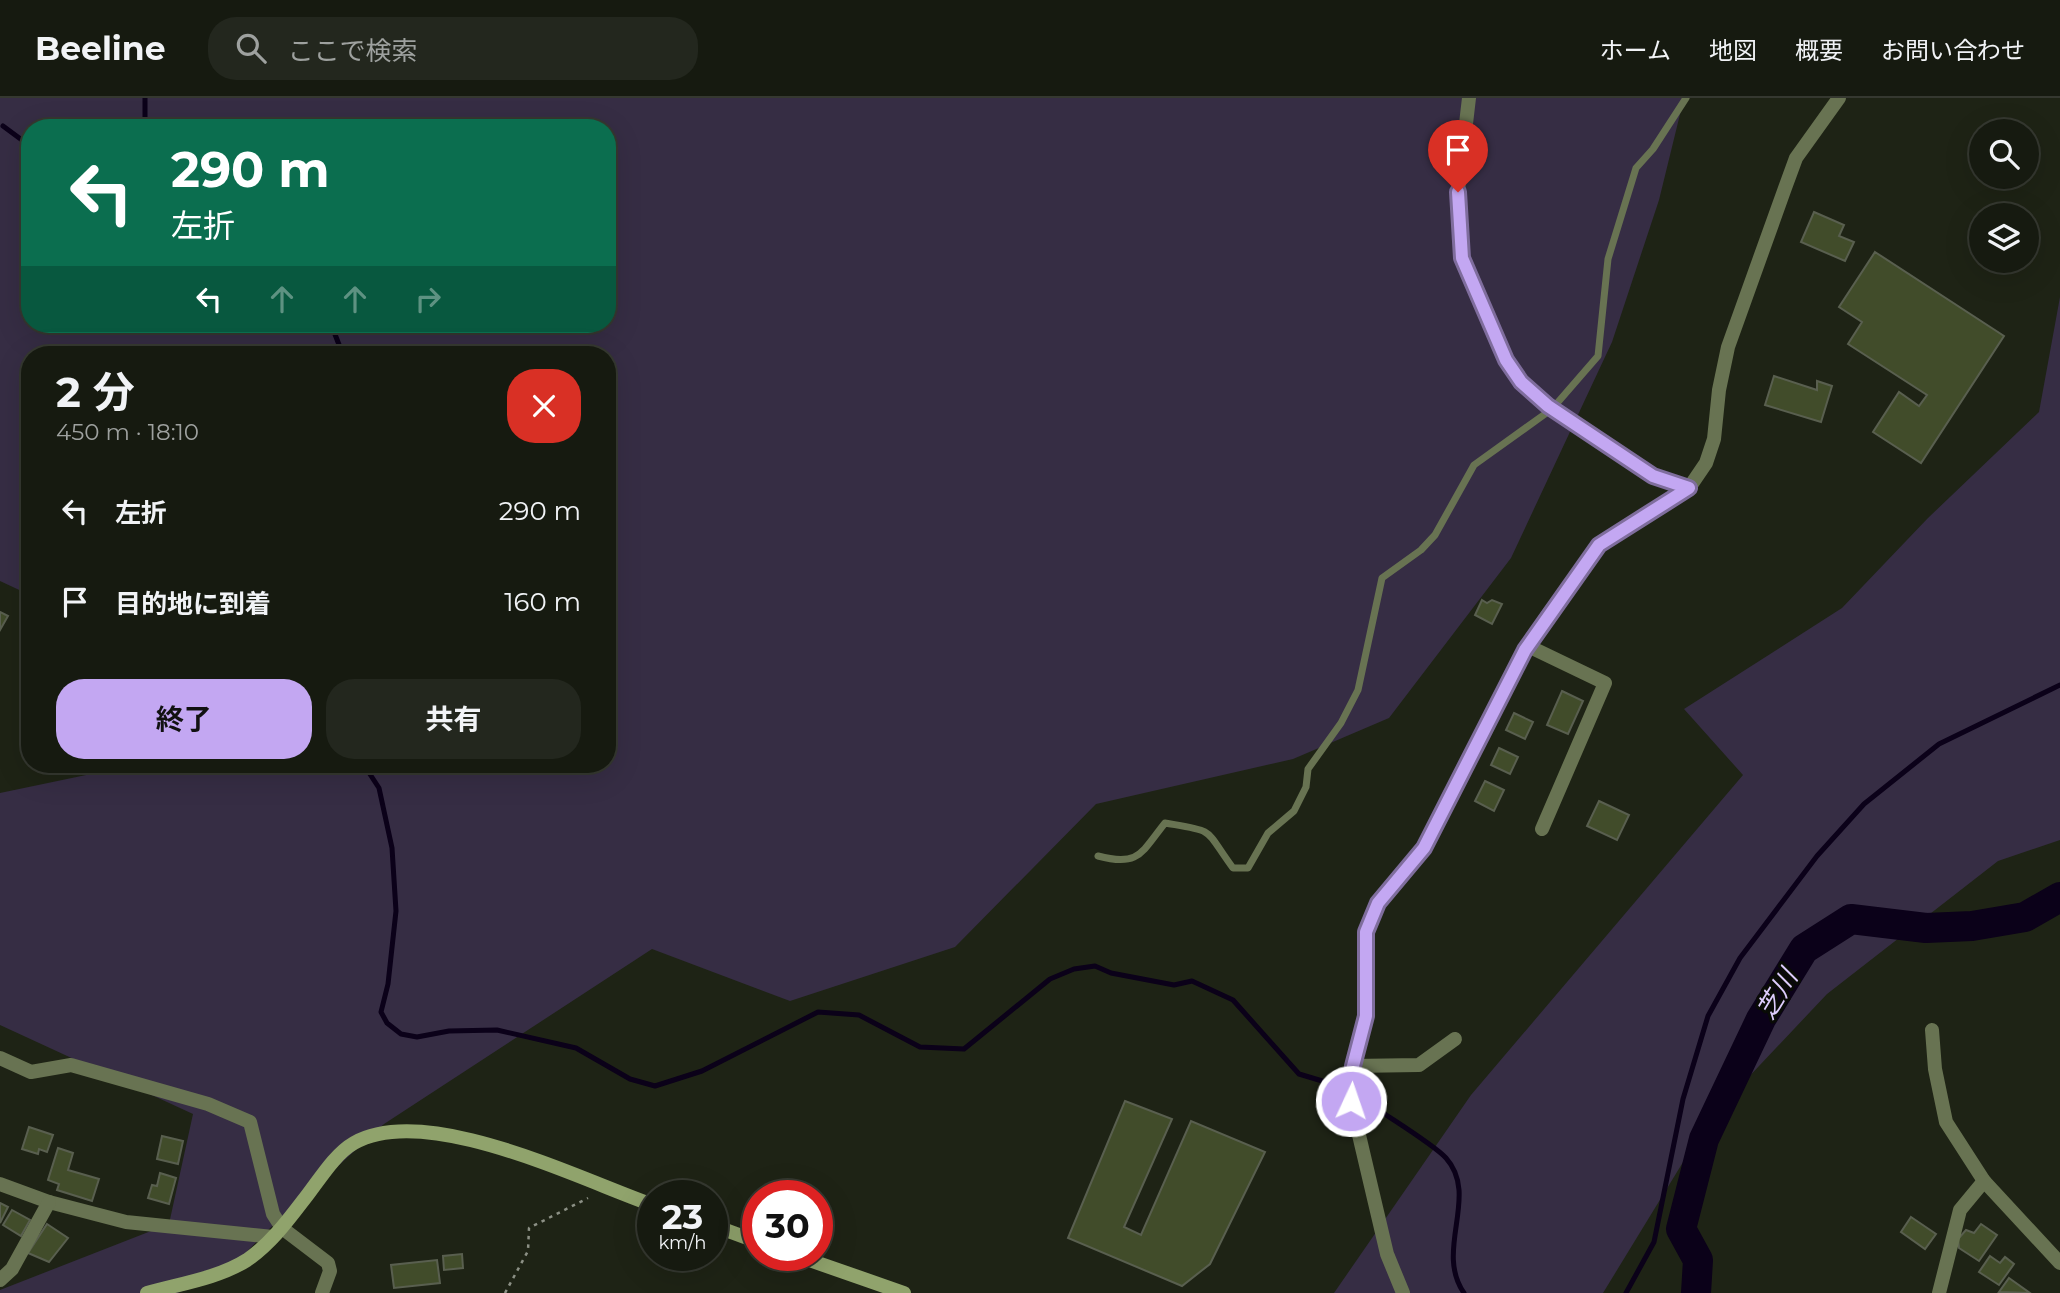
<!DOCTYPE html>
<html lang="ja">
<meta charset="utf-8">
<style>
body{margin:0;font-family:Montserrat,"Noto Sans JP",sans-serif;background:#23271e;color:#f1f3f6;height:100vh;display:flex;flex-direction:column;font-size:26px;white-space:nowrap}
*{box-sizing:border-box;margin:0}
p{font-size:23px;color:#9ea19f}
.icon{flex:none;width:38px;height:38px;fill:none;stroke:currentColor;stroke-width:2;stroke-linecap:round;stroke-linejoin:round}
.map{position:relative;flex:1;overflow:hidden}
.sheet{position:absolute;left:21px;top:248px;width:595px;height:427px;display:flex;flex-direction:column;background:#161a10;border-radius:28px;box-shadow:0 7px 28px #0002,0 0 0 2px #353830}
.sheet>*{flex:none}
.guide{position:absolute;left:21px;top:21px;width:595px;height:214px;border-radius:28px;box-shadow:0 7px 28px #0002,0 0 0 2px #353830;background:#0b6e4f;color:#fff;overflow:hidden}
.tools{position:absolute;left:1969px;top:21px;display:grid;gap:14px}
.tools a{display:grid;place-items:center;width:70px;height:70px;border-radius:50%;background:#161a10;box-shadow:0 7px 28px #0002,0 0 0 2px #353830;font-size:35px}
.speed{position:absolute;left:637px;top:1082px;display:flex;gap:14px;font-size:35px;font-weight:700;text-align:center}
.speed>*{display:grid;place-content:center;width:91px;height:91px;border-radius:50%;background:#161a10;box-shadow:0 7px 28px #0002,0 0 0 2px #353830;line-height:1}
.speed small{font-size:18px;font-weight:400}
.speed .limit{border:10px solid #d22;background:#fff;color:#111}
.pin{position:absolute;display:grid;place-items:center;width:60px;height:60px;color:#fff;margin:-72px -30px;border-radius:50% 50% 50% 0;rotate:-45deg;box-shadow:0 0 7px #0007}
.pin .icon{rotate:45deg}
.me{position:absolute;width:77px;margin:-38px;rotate:3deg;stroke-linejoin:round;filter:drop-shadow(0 0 5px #0008)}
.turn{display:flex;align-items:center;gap:24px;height:147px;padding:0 35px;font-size:32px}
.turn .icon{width:91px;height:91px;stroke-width:2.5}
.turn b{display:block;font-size:49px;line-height:60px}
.lanes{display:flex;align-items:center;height:66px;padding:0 35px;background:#0003;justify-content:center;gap:35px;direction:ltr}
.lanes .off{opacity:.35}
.round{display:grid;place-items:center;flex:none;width:74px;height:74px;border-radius:28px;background:#23271e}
.overview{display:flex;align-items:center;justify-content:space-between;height:119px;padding:0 35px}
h1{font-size:42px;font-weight:700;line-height:52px}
.cta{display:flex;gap:14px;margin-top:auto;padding:14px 35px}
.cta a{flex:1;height:80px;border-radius:28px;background:#c3a7f2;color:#111;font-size:28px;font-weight:700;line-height:80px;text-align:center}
.cta a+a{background:#23271e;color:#f1f3f6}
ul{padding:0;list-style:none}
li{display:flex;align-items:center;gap:21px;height:91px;padding:0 35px}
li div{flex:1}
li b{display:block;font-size:26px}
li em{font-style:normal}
header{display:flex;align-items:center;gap:42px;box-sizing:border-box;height:98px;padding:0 35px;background:#161a10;border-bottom:2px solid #353830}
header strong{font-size:33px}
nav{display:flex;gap:38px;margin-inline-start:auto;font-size:24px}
.search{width:490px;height:63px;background:#23271e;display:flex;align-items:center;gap:18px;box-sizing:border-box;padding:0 24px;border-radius:28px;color:#9ea19f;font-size:26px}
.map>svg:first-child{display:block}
</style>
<header>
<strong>Beeline</strong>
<div class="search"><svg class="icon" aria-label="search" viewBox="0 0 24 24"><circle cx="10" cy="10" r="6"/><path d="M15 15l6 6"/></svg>ここで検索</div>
<nav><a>ホーム</a><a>地図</a><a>概要</a><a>お問い合わせ</a></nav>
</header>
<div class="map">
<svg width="2060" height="1195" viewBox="0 0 2060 1195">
<rect width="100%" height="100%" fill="#1e2315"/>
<g fill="#362d44" fill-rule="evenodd">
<path d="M0,0H1684L1659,102L1612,244L1511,460L1389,620L1293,661L1096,706L955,849L790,903L652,851L384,1026L268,1132L222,1179L177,1195H0V1192L169,1126L193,1016L0,927V695L134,667H607V257H30V497L0,483ZM30,30H607V226H30Z"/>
<polygon points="2060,199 2060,742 1998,763 1827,896 1710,1020 1603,1195 1334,1195 1471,997 1743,677 1684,611 1842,510 1928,420 2039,314"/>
</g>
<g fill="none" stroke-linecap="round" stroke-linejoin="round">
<g stroke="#0b0119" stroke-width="5">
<polyline points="145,0 145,26"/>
<polyline points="3,28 30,48"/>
<polyline points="135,30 145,26 164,30"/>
<polyline points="331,226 343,257"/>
<polyline points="364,667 379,690 392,750 396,813 388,886 381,914 387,925 401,936 417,939 449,933 497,932 576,950 630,981 655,988 702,973 818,914 859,917 920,949 964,951 1050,881 1074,871 1095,868 1111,875 1174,887 1192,883 1233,902 1299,976 1329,985"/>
<path d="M1367,1004C1386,1018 1432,1045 1446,1060C1480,1098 1434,1152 1464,1195"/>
<polyline points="1626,1195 1654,1144 1683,1001 1708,918 1740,860 1817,758 1864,706 1939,646 2060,587"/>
</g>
<polyline stroke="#0b0119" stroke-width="30" points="1696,1195 1698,1162 1681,1131 1704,1041 1761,921 1804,851 1851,821 1926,830 1972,828 2025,819 2060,799"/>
</g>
<g fill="#414c2a" stroke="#595f4f" stroke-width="2">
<polygon points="1814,114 1844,127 1839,138 1854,144 1845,163 1801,144"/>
<polygon points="1875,154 2004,238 1921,365 1873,334 1899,294 1919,308 1927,297 1848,246 1862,224 1839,209"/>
<polygon points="1774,278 1817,292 1817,283 1832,288 1821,324 1765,307"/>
<polygon points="1482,502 1487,505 1492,502 1502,506 1492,526 1475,517"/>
<polygon points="0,514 8,518 0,532"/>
<polygon points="1562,593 1583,603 1568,636 1547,627"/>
<polygon points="1514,615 1533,624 1525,641 1506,632"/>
<polygon points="1499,650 1518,659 1510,676 1491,667"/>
<polygon points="1485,683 1504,692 1494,713 1475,703"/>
<polygon points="1599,703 1629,717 1617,742 1587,728"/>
<polygon points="1125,1003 1172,1021 1124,1129 1141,1137 1191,1023 1265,1054 1210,1166 1182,1188 1068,1140"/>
<polygon points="29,1029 53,1037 47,1054 39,1051 38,1056 22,1051"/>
<polygon points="162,1038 183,1043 178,1066 157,1061"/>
<polygon points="58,1050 73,1055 68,1072 99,1081 92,1103 57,1092 59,1086 48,1082"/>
<polygon points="160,1075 176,1080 169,1106 148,1100 152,1087 157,1088"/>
<polygon points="0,1105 8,1109 0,1125"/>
<polygon points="12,1112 30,1122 21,1138 3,1127"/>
<polygon points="1911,1119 1936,1136 1925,1151 1901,1134"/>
<polygon points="47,1126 68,1140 49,1164 28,1155"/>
<polygon points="1981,1126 1997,1137 1979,1163 1959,1150 1958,1141 1966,1132 1974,1135"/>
<polygon points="462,1156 463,1170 444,1172 443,1158"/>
<polygon points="1990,1158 2000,1165 2005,1159 2014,1166 1999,1187 1979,1174"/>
<polygon points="437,1162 440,1185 394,1190 391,1167"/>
<polygon points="2009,1180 2030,1195 1999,1194"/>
</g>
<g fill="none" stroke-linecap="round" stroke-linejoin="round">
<polyline stroke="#8c9085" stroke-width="2.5" stroke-dasharray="3.5 5" stroke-linecap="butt" points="505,1195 528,1153 529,1130 588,1100"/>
<path stroke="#687352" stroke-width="7" d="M1098,758C1139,769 1141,755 1165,725C1217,734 1203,729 1233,770H1248L1268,735L1294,713L1306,689L1308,671L1341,625L1358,592L1382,480L1421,452L1435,437L1474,367L1552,311L1598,258L1608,161L1636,70L1653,51L1686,0"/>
<g stroke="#687352" stroke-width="14">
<polyline points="1469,0 1458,94 1462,160 1506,262 1521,284 1548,308 1653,378 1689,390"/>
<polyline points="1528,548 1605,585 1542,731"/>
<polyline points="1932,932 1935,971 1946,1024 1984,1083 2060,1165"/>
<polyline points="0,960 31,974 71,967 208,1006 250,1024 273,1116 282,1130 328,1165 330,1173 322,1195"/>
<polyline points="1353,968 1419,967 1455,941"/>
<polyline points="0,1086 49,1104 126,1124 273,1139"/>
<polyline points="0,1182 12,1171 49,1104"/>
<polyline points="1403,1195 1387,1156 1351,1003 1353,968 1366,918 1366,834 1378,805 1424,750 1526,552 1547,518 1599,447 1689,390 1706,365 1714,341 1719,292 1728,249 1785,90 1796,60 1839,0"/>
<polyline points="1939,1195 1960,1112 1984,1083"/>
</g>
<g stroke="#90a36c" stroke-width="14">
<polyline points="712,1127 758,1144"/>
<polyline points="795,1157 904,1195"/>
<path d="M147,1195C179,1186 219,1180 247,1162C269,1147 286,1125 302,1104C317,1086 333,1057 354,1045C426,1004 579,1081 653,1107"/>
</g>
</g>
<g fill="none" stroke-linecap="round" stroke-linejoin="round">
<defs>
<polyline id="route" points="1351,1003 1353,968 1366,918 1366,834 1378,805 1424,750 1525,552 1599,447 1689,390 1653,378 1548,308 1521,284 1506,262 1462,160 1458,94"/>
</defs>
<use href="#route" stroke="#7f6d9d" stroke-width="18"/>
<use href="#route" stroke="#c3a7f2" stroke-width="12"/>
</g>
<g text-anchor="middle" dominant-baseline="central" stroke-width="6" stroke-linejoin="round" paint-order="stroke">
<g font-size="26" font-style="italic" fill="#ddccfc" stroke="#090b06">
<text transform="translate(1777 896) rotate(-59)">芝川</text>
</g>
</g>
</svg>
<div class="tools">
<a><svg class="icon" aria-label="search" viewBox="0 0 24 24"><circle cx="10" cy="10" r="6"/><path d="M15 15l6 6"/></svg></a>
<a><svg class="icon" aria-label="layers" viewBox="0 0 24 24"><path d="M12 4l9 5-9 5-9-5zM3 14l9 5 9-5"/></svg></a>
</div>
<div class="speed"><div>23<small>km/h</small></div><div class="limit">30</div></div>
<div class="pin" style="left:1458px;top:94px;background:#d93025"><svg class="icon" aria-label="arrive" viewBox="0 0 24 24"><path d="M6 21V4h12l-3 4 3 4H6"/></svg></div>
<svg class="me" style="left:1351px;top:1003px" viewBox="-20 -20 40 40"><circle r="17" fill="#c3a7f2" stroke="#fff" stroke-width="3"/><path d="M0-11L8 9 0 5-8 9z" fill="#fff"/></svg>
<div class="guide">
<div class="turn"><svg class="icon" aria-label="left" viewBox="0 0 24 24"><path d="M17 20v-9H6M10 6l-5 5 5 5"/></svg><div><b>290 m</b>左折</div></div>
<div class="lanes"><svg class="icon" aria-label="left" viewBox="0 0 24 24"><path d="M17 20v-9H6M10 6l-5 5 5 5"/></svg><svg class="icon off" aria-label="ahead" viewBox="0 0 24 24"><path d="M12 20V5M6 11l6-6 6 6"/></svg><svg class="icon off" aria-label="ahead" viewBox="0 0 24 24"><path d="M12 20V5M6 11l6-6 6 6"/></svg><svg class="icon off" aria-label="right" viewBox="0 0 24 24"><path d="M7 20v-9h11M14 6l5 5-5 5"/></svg></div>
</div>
<section class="sheet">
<div class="overview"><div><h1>2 分</h1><p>450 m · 18:10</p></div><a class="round" style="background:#d93025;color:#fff"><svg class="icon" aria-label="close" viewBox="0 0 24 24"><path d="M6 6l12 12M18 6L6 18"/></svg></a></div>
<ul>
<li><svg class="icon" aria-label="left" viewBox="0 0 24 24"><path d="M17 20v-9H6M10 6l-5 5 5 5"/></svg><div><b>左折</b></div><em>290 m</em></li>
<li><svg class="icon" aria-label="arrive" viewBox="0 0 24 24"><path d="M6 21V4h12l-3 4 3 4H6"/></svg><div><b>目的地に到着</b></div><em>160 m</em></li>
</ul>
<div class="cta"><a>終了</a><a>共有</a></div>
</section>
</div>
